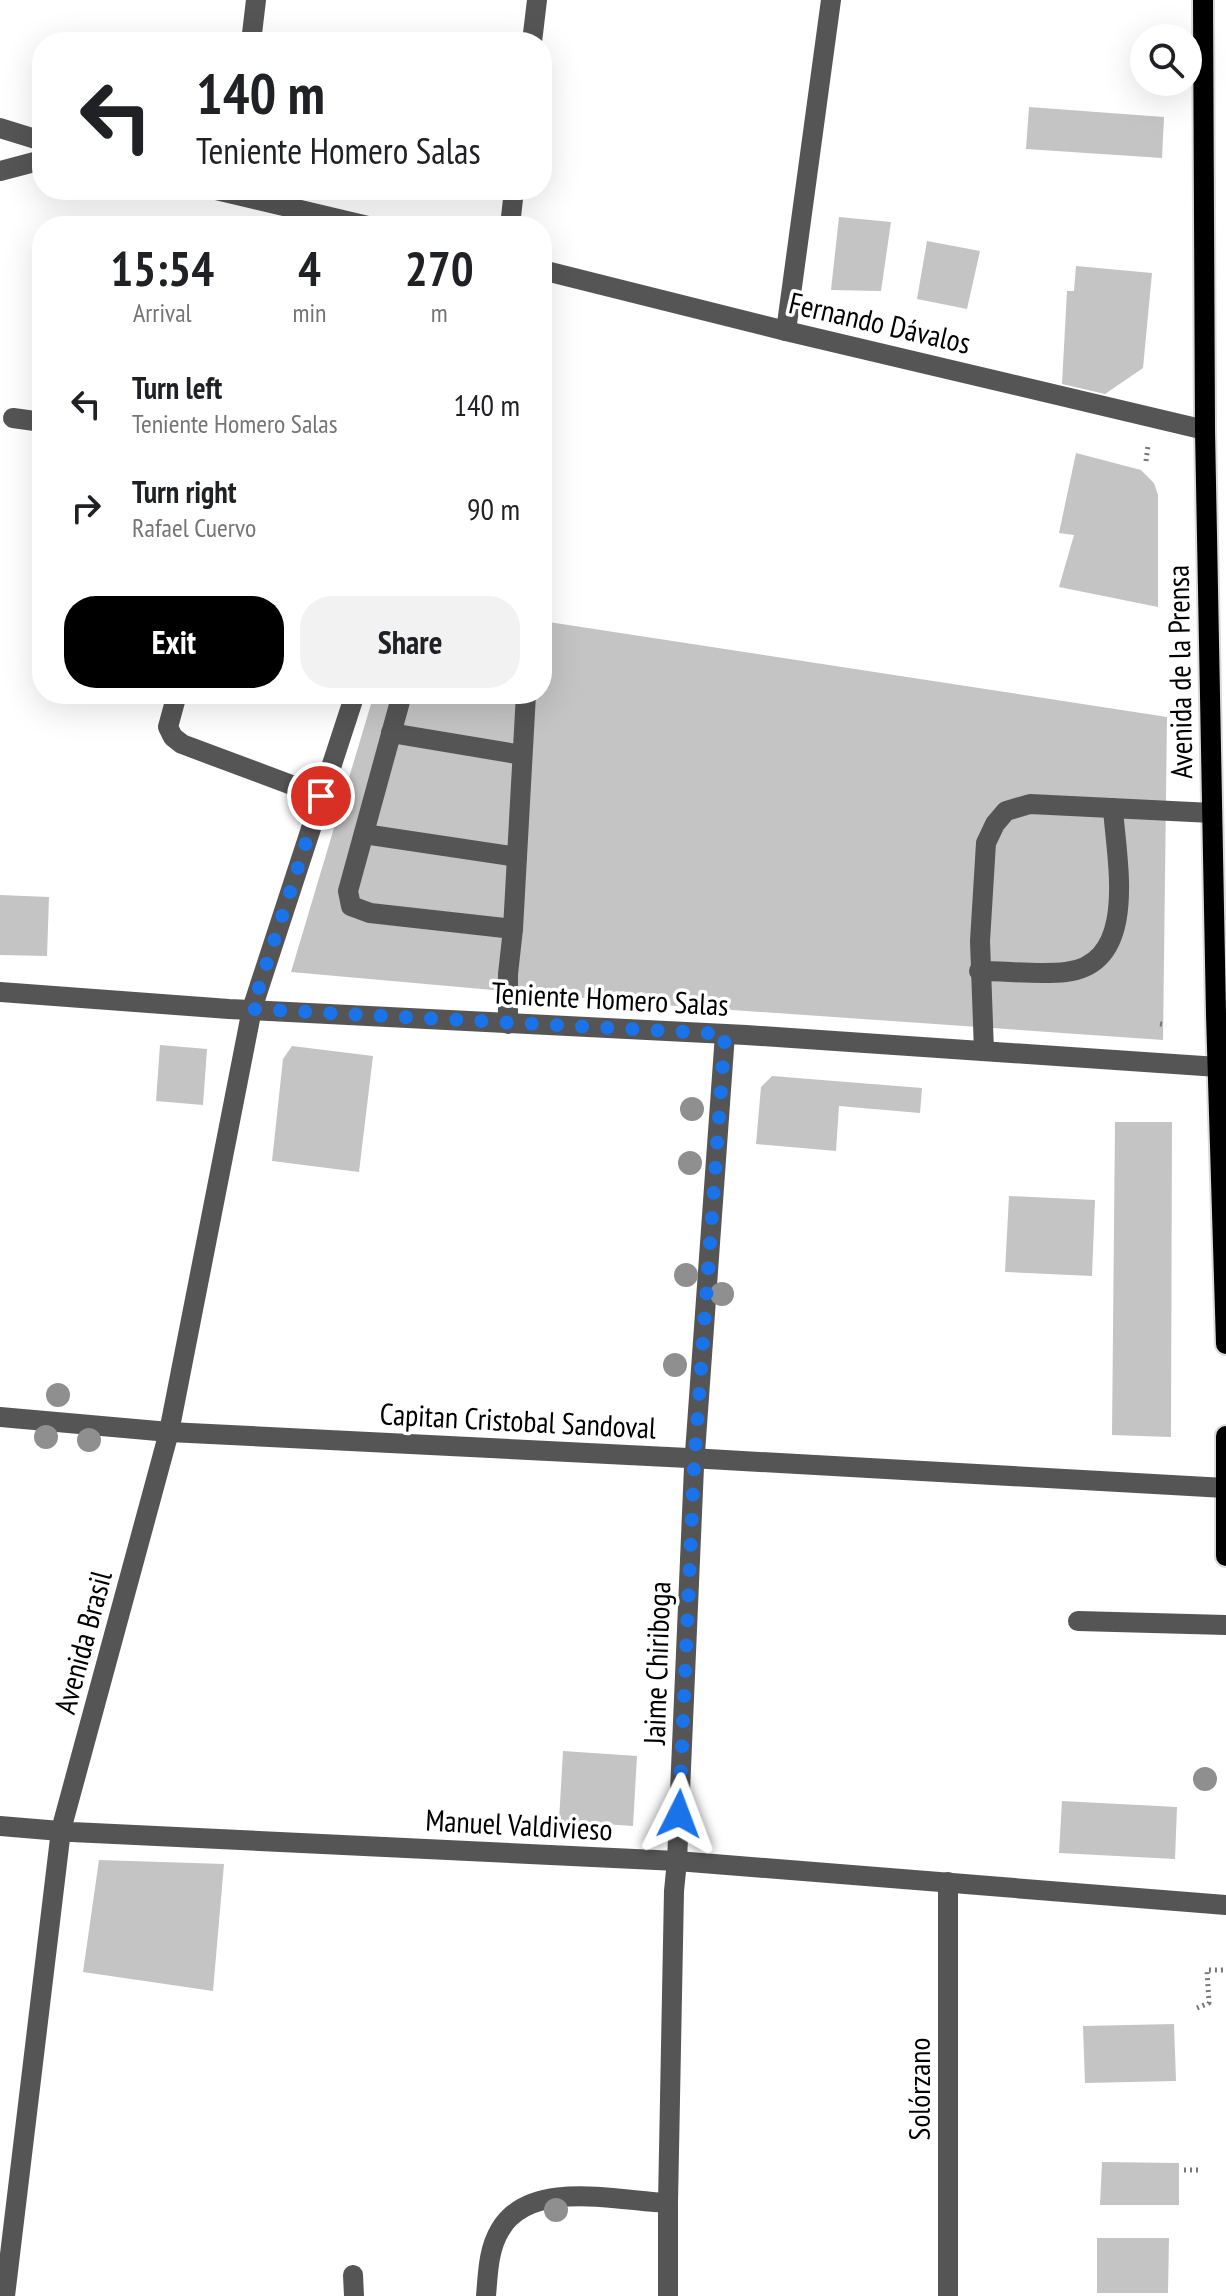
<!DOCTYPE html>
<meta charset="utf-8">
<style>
body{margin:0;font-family:"PT Sans Narrow",sans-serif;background:#f2f2f2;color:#202124;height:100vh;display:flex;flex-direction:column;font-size:30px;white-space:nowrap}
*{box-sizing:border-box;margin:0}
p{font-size:26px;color:#757577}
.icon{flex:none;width:44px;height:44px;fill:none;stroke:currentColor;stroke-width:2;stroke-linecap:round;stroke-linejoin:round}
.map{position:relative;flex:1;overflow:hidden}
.panel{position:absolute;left:32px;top:216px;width:520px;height:488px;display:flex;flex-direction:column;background:#fff;border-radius:32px;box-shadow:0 8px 32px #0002}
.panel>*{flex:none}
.top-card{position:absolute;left:32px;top:32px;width:520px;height:168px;border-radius:32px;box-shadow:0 8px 32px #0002;background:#fff;color:#202124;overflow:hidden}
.fabs{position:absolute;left:1130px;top:24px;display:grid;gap:16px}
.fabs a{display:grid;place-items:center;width:72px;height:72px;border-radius:50%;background:#fff;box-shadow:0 8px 32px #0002;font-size:40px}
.pin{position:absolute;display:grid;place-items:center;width:68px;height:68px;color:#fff;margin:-34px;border:4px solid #fff;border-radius:50%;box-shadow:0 2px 8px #0007}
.me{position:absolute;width:88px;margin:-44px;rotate:3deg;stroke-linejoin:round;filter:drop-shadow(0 0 6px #0008)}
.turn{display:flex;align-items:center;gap:28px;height:168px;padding:0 32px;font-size:36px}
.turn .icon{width:104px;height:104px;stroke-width:2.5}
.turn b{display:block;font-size:56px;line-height:68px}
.eta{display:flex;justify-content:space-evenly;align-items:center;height:136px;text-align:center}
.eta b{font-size:48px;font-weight:800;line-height:56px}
.primary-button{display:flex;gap:16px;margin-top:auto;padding:16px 32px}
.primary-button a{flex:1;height:92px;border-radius:32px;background:#000;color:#fff;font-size:32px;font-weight:800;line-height:92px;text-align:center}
.primary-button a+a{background:#f2f2f2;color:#202124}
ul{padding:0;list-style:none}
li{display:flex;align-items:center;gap:24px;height:104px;padding:0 32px}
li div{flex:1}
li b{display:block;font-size:30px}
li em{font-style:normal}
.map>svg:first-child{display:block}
</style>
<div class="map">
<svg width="1226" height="2296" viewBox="0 0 1226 2296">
<rect width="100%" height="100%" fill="#fff"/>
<g fill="#c4c4c4">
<polygon points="1029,107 1164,117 1162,158 1026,149"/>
<polygon points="839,217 891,222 881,291 831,290"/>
<polygon points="927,241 980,251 967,309 917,299"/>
<polygon points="1076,266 1152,273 1143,368 1105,394 1062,384 1067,291 1074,291"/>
<polygon points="1076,453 1141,470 1154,483 1158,495 1158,607 1059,587 1074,535 1059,533"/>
<polygon points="542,621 1167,717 1163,1040 662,1005 291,972 374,694 542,694"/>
<polygon points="0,895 49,897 47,956 0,955"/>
<polygon points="160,1045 207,1049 203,1105 156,1101"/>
<polygon points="292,1046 373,1056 359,1172 272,1161 283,1059"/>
<polygon points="772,1076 922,1088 920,1113 839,1106 836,1151 756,1144 761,1087"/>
<polygon points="1115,1122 1172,1122 1171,1437 1112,1435"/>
<polygon points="1009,1196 1095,1200 1092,1276 1005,1272"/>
<polygon points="563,1751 637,1756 633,1826 559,1821"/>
<polygon points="1062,1801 1177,1807 1175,1859 1059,1853"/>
<polygon points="99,1860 224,1864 213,1991 83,1972"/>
<polygon points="1174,2024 1176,2081 1085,2083 1083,2026"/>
<polygon points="1102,2162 1179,2163 1179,2205 1100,2205"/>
<polygon points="1097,2238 1169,2238 1168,2293 1097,2293"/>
</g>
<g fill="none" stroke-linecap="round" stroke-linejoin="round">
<defs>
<g id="major">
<polyline points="1203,0 1205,430 1216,1014 1226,1344"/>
<polyline points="1226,1436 1226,1556"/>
</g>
</defs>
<use href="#major" stroke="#dbdbdb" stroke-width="24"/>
<g stroke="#777" stroke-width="5" stroke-dasharray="2 4" stroke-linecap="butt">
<polyline points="1146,461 1148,446"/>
<polyline points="1160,1024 1166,1025"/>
<polyline points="1197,2008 1209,2003 1207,1970 1226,1970"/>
<polyline points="1184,2170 1198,2170"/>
</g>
<g stroke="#555" stroke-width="20">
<polyline points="251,42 256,0"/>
<polyline points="532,42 537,0"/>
<polyline points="0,128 42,141"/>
<polyline points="0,171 42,160"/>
<polyline points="216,190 368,226"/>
<polyline points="510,226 514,190"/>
<polyline points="542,270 786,331 1205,430"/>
<polyline points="786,331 831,0"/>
<polyline points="13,418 42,422"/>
<polyline points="177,694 168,727 173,737 182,744 321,796"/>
<polyline points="402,694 348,891 351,906 370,913 513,929"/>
<polyline points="391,733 522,755"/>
<polyline points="364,834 517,857"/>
<path d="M979,971C1007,971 1039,975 1066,972C1140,963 1116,859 1113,808"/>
<polyline points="0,992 229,1009 746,1035 1218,1067 1226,1059"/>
<polyline points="508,1024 508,974 513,929 526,694"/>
<polyline points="984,1051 980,941 986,843 995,824 1006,811 1030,804 1212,813"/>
<polyline points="0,1417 169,1432 708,1459 1225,1488"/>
<polyline points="1078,1621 1226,1625"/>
<polyline points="0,1826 72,1832 677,1861 1226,1905"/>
<polyline points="948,1882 948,2296"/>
<polyline points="353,2275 354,2296"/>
<polyline points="5,2296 61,1830 169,1432 252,1009 355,694"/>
<path d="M486,2296C488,2274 488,2250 500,2230C530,2178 618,2201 668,2203"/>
<polyline points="668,2296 668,2203 674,1891 677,1861 694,1467 725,1034"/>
</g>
<use href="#major" stroke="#000" stroke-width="20"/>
</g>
<g fill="#8f8f8f">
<circle cx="692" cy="1109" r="12"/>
<circle cx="690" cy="1163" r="12"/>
<circle cx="686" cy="1275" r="12"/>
<circle cx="722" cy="1294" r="12"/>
<circle cx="675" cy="1365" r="12"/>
<circle cx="58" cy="1395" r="12"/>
<circle cx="46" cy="1437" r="12"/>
<circle cx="89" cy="1440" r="12"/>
<circle cx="1205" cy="1779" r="12"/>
<circle cx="556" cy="2210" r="12"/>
</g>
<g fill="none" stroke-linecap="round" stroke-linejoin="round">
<polyline stroke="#1a73e8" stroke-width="14" stroke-dasharray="0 25.2" points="321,796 252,1009 725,1034 694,1467 679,1814"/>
</g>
<g text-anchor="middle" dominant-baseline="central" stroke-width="7" stroke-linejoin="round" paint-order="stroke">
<g font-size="30" fill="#000" stroke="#fff">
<text transform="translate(880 322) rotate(13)">Fernando Dávalos</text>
<text transform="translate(1179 672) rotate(-91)">Avenida de la Prensa</text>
<text transform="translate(610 998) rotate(3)">Teniente Homero Salas</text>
<text transform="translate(518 1420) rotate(3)">Capitan Cristobal Sandoval</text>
<text transform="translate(82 1642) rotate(-75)">Avenida Brasil</text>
<text transform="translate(656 1663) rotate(-88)">Jaime Chiriboga</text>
<text transform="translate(519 1824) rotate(3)">Manuel Valdivieso</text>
<text transform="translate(918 2089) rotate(-90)">Solórzano</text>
</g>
</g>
</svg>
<div class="fabs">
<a><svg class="icon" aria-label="search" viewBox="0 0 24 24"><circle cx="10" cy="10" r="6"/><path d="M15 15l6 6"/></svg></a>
</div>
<div class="pin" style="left:321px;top:796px;background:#d93025"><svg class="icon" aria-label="arrive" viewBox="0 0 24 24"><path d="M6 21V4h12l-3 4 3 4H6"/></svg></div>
<svg class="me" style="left:679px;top:1814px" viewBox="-20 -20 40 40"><path d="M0-17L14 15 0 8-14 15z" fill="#1a73e8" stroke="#fff" stroke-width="4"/></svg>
<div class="top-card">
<div class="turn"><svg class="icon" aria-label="left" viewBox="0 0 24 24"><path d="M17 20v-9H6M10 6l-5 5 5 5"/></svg><div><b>140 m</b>Teniente Homero Salas</div></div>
</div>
<section class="panel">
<div class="eta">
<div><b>15:54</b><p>Arrival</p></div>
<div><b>4</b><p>min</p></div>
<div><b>270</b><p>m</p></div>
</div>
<ul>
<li><svg class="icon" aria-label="left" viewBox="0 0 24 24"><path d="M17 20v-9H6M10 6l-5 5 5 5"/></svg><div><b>Turn left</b><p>Teniente Homero Salas</p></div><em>140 m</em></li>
<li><svg class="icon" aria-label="right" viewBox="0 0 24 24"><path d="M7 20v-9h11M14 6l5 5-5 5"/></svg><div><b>Turn right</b><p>Rafael Cuervo</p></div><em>90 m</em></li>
</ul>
<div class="primary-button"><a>Exit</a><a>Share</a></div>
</section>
</div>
